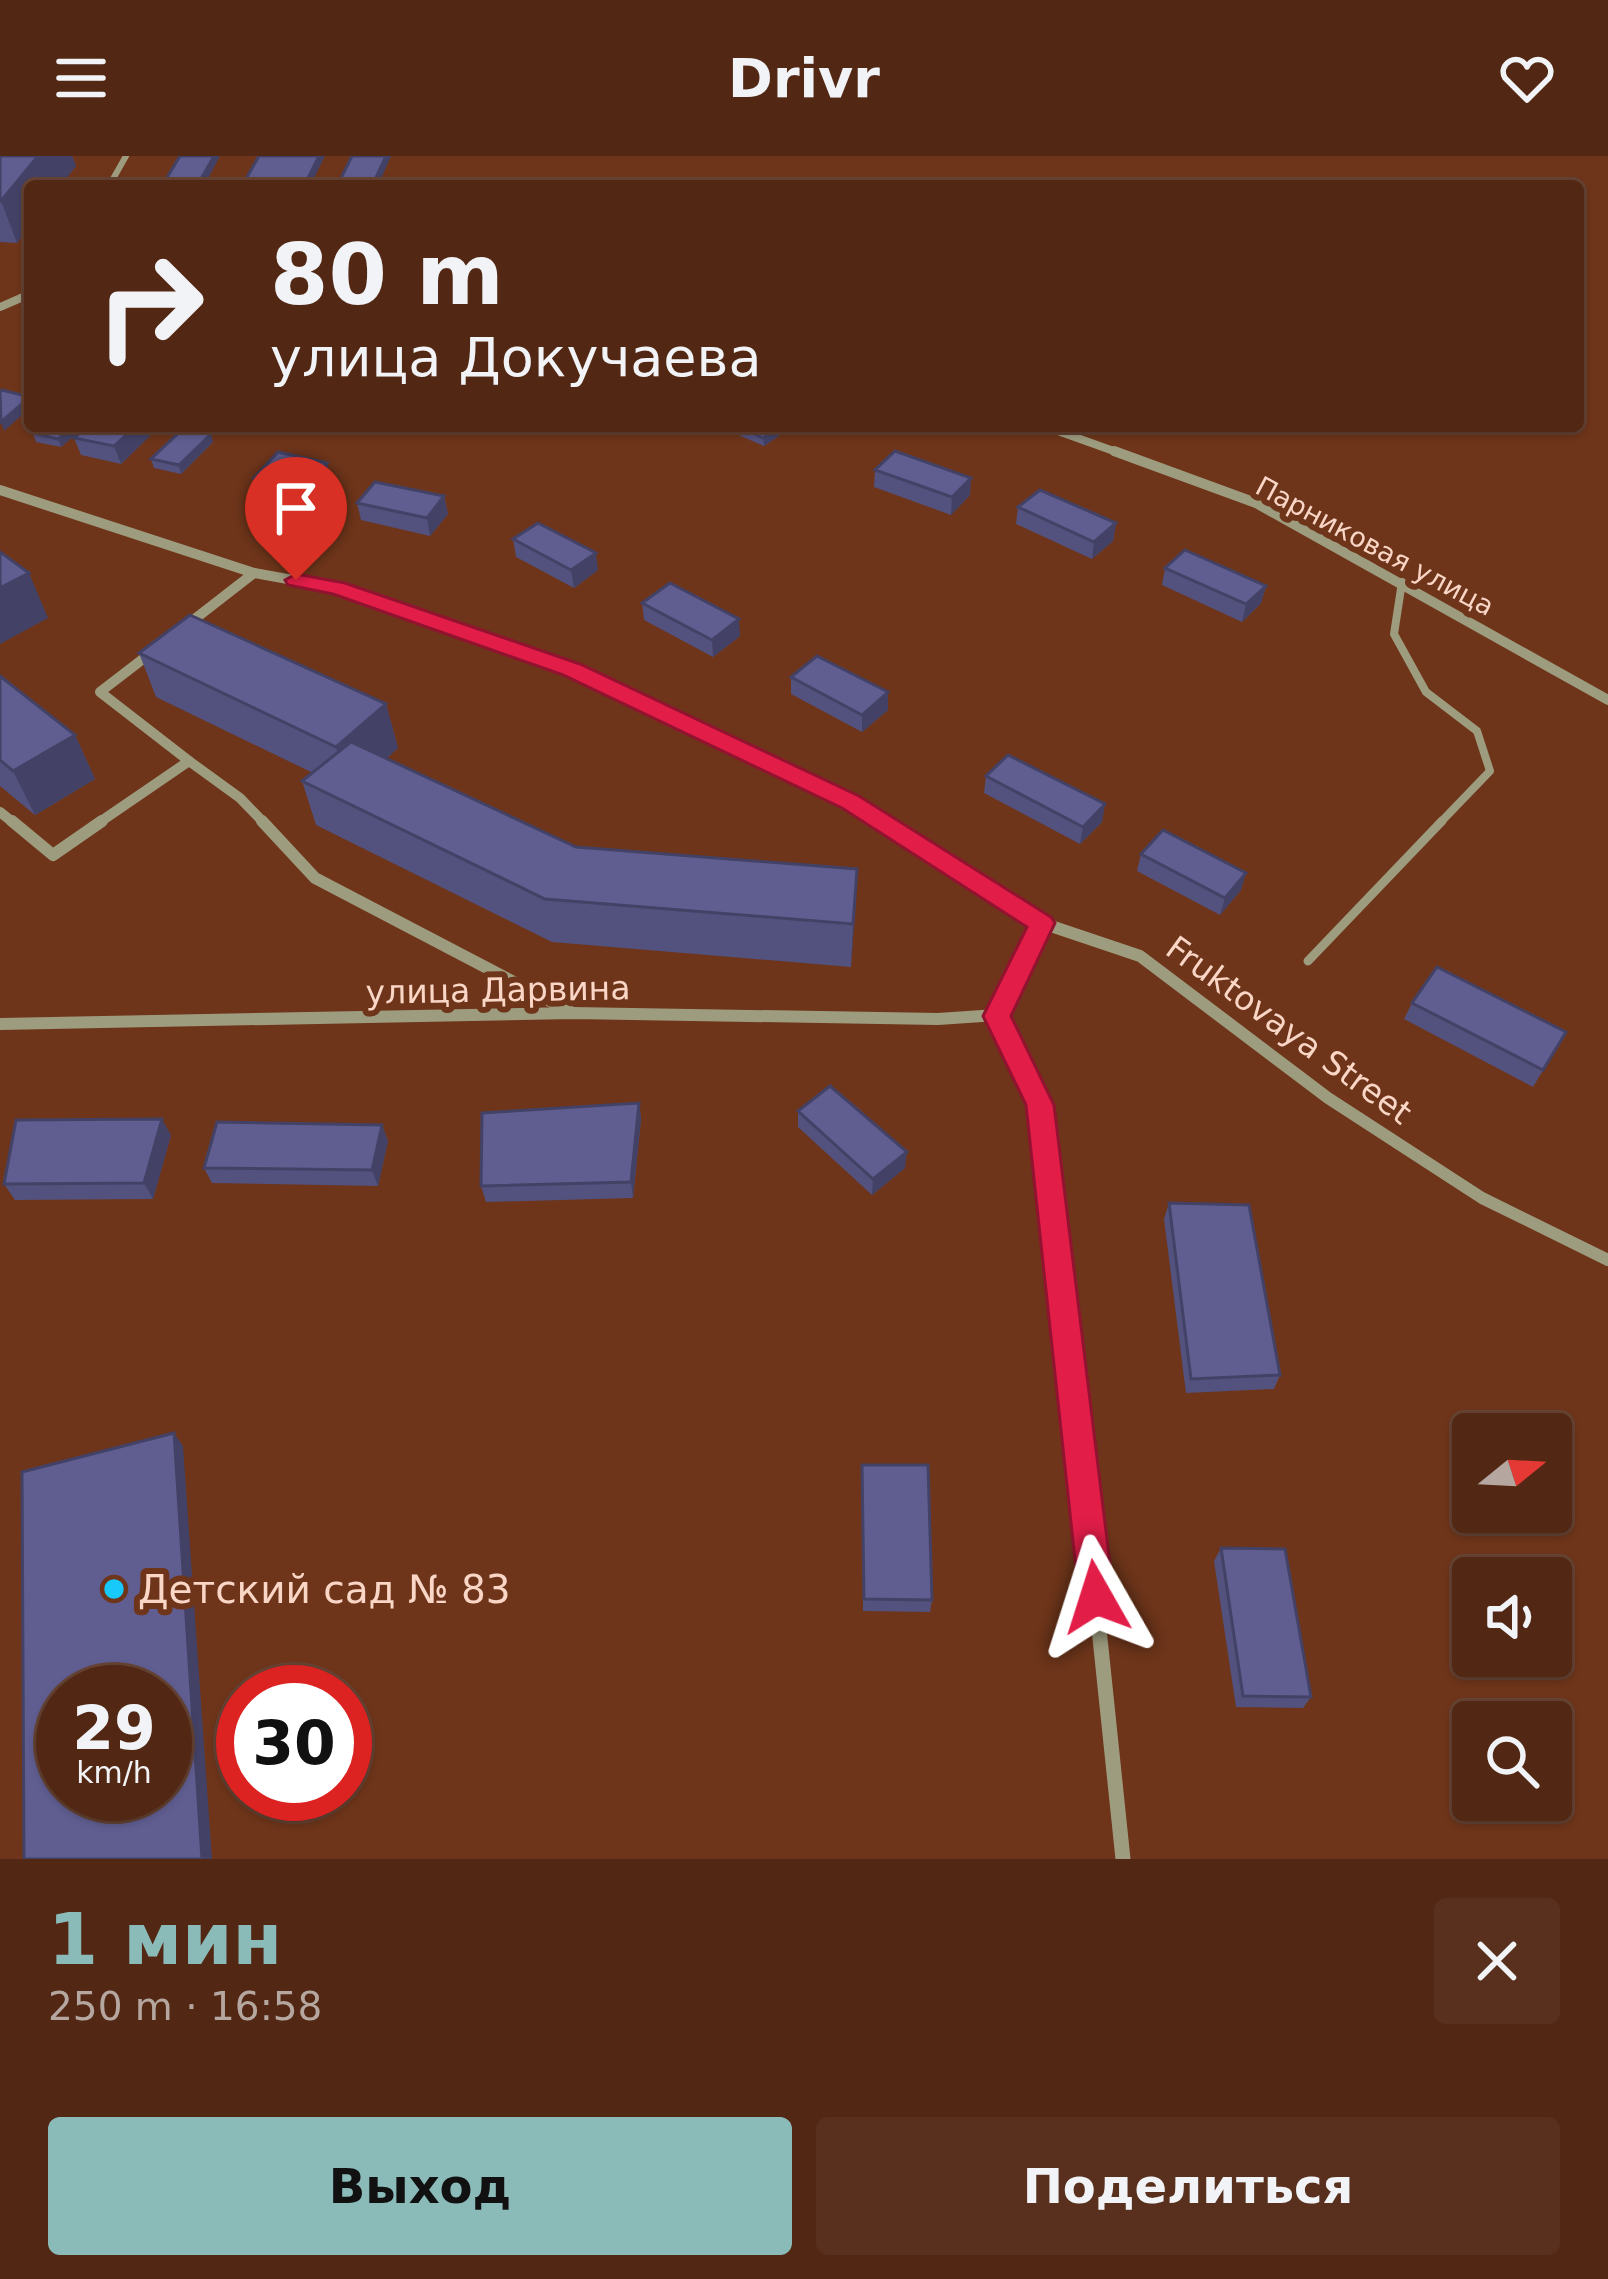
<!DOCTYPE html>
<html lang="ru">
<meta charset="utf-8">
<style>
body{margin:0;font-family:"DejaVu Sans",sans-serif;background:#58301d;color:#f1f3f6;height:100vh;display:flex;flex-direction:column;font-size:45px;white-space:nowrap}
*{box-sizing:border-box;margin:0}
p{font-size:39px;color:#b5a6a0}
.icon{flex:none;width:66px;height:66px;fill:none;stroke:currentColor;stroke-width:2;stroke-linecap:round;stroke-linejoin:round}
.map{position:relative;height:1703px;overflow:hidden}
.details{display:flex;flex-direction:column;background:#522814;flex:1}
.details>*{flex:none}
.banner{position:absolute;left:24px;top:24px;width:1560px;height:252px;border-radius:12px;box-shadow:0 3px 9px #0004,0 0 0 3px #684434;background:#522814;color:#f1f3f6;overflow:hidden}
.needle{width:78px;rotate:72deg}
.fabs{position:absolute;left:1452px;top:1257px;display:grid;gap:24px}
.fabs a{display:grid;place-items:center;width:120px;height:120px;border-radius:12px;background:#522814;box-shadow:0 3px 9px #0004,0 0 0 3px #684434;font-size:60px}
.speed{position:absolute;left:36px;top:1509px;display:flex;gap:24px;font-size:60px;font-weight:700;text-align:center}
.speed>*{display:grid;place-content:center;width:156px;height:156px;border-radius:50%;background:#522814;box-shadow:0 3px 9px #0004,0 0 0 3px #684434;line-height:1}
.speed small{font-size:30px;font-weight:400}
.speed .limit{border:18px solid #d22;background:#fff;color:#111}
.pin{position:absolute;display:grid;place-items:center;width:102px;height:102px;color:#fff;margin:-123px -51px;border-radius:50% 50% 50% 0;rotate:-45deg;box-shadow:0 0 12px #0007}
.pin .icon{rotate:45deg}
.me{position:absolute;width:132px;margin:-66px;rotate:354deg;stroke-linejoin:round;filter:drop-shadow(0 0 9px #0008)}
.turn{display:flex;align-items:center;gap:42px;height:252px;padding:0 48px;font-size:54px}
.turn .icon{width:156px;height:156px;stroke-width:2.5}
.turn b{display:block;font-size:84px;line-height:102px}
.round{display:grid;place-items:center;flex:none;width:126px;height:126px;border-radius:12px;background:#58301d}
.overview{display:flex;align-items:center;justify-content:space-between;height:204px;padding:0 48px}
h1{font-size:72px;font-weight:700;line-height:90px;color:#8bbbb9}
.action{display:flex;gap:24px;margin-top:auto;padding:24px 48px}
.action a{flex:1;height:138px;border-radius:12px;background:#8bbbb9;color:#111;font-size:48px;font-weight:700;line-height:138px;text-align:center}
.action a+a{background:#58301d;color:#f1f3f6}
header{display:flex;justify-content:space-between;align-items:center;height:156px;padding:0 48px;background:#522814;font-size:54px;font-weight:700}
.map>svg:first-child{display:block}
</style>
<header><svg class="icon" aria-label="menu" viewBox="0 0 24 24"><path d="M4 6h16M4 12h16M4 18h16"/></svg>Drivr<svg class="icon" aria-label="heart" viewBox="0 0 24 24"><path d="M12 20l-8-8c-3-5 5-10 8-4 3-6 11-1 8 4z"/></svg></header>
<div class="map">
<svg width="1608" height="1703" viewBox="0 0 1608 1703">
<rect width="100%" height="100%" fill="#6e351a"/>
<g fill="none" stroke-linecap="round" stroke-linejoin="round">
<polyline stroke="#9e9c7f" stroke-width="6" points="109,30 126,0"/>
<polyline stroke="#9e9c7f" stroke-width="8" points="1402,426 1394,478 1426,536 1477,575 1490,615 1439,668"/>
<polyline stroke="#9e9c7f" stroke-width="9" points="1308,805 1442,665"/>
<g stroke="#9e9c7f" stroke-width="8">
<polyline points="0,151 30,138"/>
<polyline points="1044,270 1122,298"/>
</g>
<g stroke="#9e9c7f" stroke-width="10">
<polyline points="1114,295 1256,347 1608,544"/>
<polyline points="0,334 254,417 337,432 572,514 851,646 886,668"/>
<polyline points="187,469 254,417"/>
<polyline points="152,496 100,536 189,605"/>
<polyline points="0,656 15,668"/>
<polyline points="97,668 189,605 240,642 265,668"/>
</g>
<g stroke="#9e9c7f" stroke-width="12">
<polyline points="12,665 53,699 102,665"/>
<polyline points="262,665 315,722 571,856"/>
<polyline points="882,665 1042,767 1140,800 1328,942 1482,1042 1608,1104"/>
<polyline points="1042,767 997,859 1040,949 1063,1130"/>
<polyline points="0,868 573,857 938,863 997,859"/>
</g>
<polyline stroke="#9e9c7f" stroke-width="15" points="1063,1127 1123,1703"/>
</g>
<g fill="#53517d">
<polygon points="0,0 72,0 76,10 60,30 30,30 30,69 17,87 0,86"/>
<polygon points="85,270 61,291 36,286 33,277"/>
<polygon points="88,270 160,270 121,308 81,299 74,282"/>
<polygon points="734,270 786,270 786,275 764,290 734,277"/>
<polygon points="213,286 181,318 154,312 151,303"/>
<polygon points="875,314 970,339 951,359 874,331"/>
<polygon points="254,322 332,324 309,349 259,339"/>
<polygon points="444,340 448,358 430,380 361,364 357,347"/>
<polygon points="1018,351 1116,367 1113,385 1092,403 1016,368"/>
<polygon points="513,383 598,414 574,432 516,401"/>
<polygon points="1165,412 1266,430 1261,447 1242,466 1162,429"/>
<polygon points="642,447 740,480 713,501 644,464"/>
<polygon points="139,497 386,548 398,592 386,603 576,691 857,713 851,811 552,786 316,669 302,625 313,617 156,541"/>
<polygon points="0,520 75,579 95,623 35,659 0,630"/>
<polygon points="791,521 888,554 862,576 791,538"/>
<polygon points="986,620 1105,648 1102,666 1080,688 984,637"/>
<polygon points="1141,698 1246,717 1241,734 1220,759 1137,715"/>
<polygon points="1412,847 1566,876 1533,931 1404,863"/>
<polygon points="639,947 641,963 633,1042 486,1046 481,1030"/>
<polygon points="798,955 905,1012 872,1039 798,971"/>
<polygon points="382,969 388,985 378,1030 212,1027 204,1012"/>
<polygon points="171,979 153,1043 15,1044 4,1028"/>
<polygon points="1169,1047 1280,1219 1274,1233 1186,1237 1164,1063"/>
<polygon points="862,1309 932,1444 930,1456 863,1455"/>
<polygon points="1221,1392 1311,1541 1303,1552 1236,1551 1214,1405"/>
</g>
<g fill="#434266">
<polygon points="38,0 72,0 76,10 60,30 30,30 30,69 17,87 1,45"/>
<polygon points="214,0 220,0 204,30 197,30"/>
<polygon points="319,0 325,0 310,30 304,30"/>
<polygon points="386,0 391,0 378,30 372,30"/>
<polygon points="30,241 30,252 4,275 1,266"/>
<polygon points="72,270 85,270 61,291 58,283"/>
<polygon points="136,270 160,270 121,308 114,290"/>
<polygon points="781,270 786,270 786,275 764,290 763,282"/>
<polygon points="211,278 213,286 181,318 179,309"/>
<polygon points="327,307 332,324 309,349 304,332"/>
<polygon points="971,322 970,339 951,359 952,341"/>
<polygon points="444,340 448,358 430,380 427,362"/>
<polygon points="1116,367 1113,385 1092,403 1094,386"/>
<polygon points="596,397 598,414 574,432 571,414"/>
<polygon points="29,417 48,462 0,488 0,432"/>
<polygon points="1266,430 1261,447 1242,466 1246,448"/>
<polygon points="739,463 740,480 713,501 712,484"/>
<polygon points="888,536 888,554 862,576 862,559"/>
<polygon points="386,548 398,592 349,635 336,591"/>
<polygon points="75,579 95,623 35,659 13,615"/>
<polygon points="1105,648 1102,666 1080,688 1083,671"/>
<polygon points="857,713 855,757 851,811 853,768"/>
<polygon points="1246,717 1241,734 1220,759 1225,742"/>
<polygon points="639,947 641,963 633,1042 631,1026"/>
<polygon points="162,963 171,979 153,1043 144,1027"/>
<polygon points="382,969 388,985 378,1030 372,1014"/>
<polygon points="907,996 905,1012 872,1039 873,1023"/>
<polygon points="174,1277 183,1290 212,1703 202,1703"/>
</g>
<g fill="#605e91" stroke="#434266" stroke-width="3" fill-rule="evenodd">
<polygon points="0,0 38,0 1,45 0,45"/>
<polygon points="180,0 214,0 197,30 162,30"/>
<polygon points="259,0 319,0 304,30 242,30"/>
<polygon points="352,0 386,0 372,30 337,30"/>
<polygon points="2,234 30,241 1,266 0,236"/>
<polygon points="41,270 72,270 58,283 33,277"/>
<polygon points="88,270 136,270 114,290 74,282"/>
<polygon points="738,270 781,270 763,282"/>
<polygon points="184,272 211,278 179,309 151,303"/>
<polygon points="895,295 971,322 952,341 875,314"/>
<polygon points="278,296 327,307 304,332 254,322"/>
<polygon points="375,326 444,340 427,362 357,347"/>
<polygon points="1040,334 1116,367 1094,386 1018,351"/>
<polygon points="538,367 596,397 571,414 513,383"/>
<polygon points="1185,394 1266,430 1246,448 1165,412"/>
<polygon points="0,396 29,417 0,432"/>
<polygon points="670,427 739,463 712,484 642,447"/>
<polygon points="190,459 386,548 336,591 139,497"/>
<polygon points="817,500 888,536 862,559 791,521"/>
<polygon points="0,520 75,579 13,615 0,604"/>
<polygon points="351,586 576,691 857,713 853,768 545,743 302,625"/>
<polygon points="1008,599 1105,648 1083,671 986,620"/>
<polygon points="1163,674 1246,717 1225,742 1141,698"/>
<polygon points="1437,811 1566,876 1543,914 1412,847"/>
<polygon points="830,930 907,996 873,1023 798,955"/>
<polygon points="639,947 631,1026 481,1030 482,957"/>
<polygon points="162,963 144,1027 4,1028 16,964"/>
<polygon points="217,966 382,969 372,1014 204,1012"/>
<polygon points="1169,1047 1249,1049 1280,1219 1191,1223"/>
<path d="M174,1277L202,1703H24L22,1316ZM63,1536H165V1638H63Z"/>
<polygon points="862,1309 928,1309 932,1444 864,1443"/>
<polygon points="1221,1392 1285,1393 1311,1541 1243,1540"/>
</g>
<polygon fill="#e11d48" stroke="#92132f" stroke-width="3" points="296,418 345,427 580,508 859,640 1051,761 1055,767 1011,860 1054,949 1114,1441 1109,1453 1096,1458 1084,1453 1079,1441 1026,949 983,860 1027,771 842,652 563,519 333,438 288,429 285,424"/>
<circle fill="#17cafb" stroke="#6e351a" stroke-width="4.5" cx="114" cy="1433" r="12"/>
<g text-anchor="middle" dominant-baseline="central" stroke-width="12" stroke-linejoin="round" paint-order="stroke">
<g font-size="27" fill="#fad6c7" stroke="#6e351a">
<text transform="translate(1375 390) rotate(28)">Парниковая улица</text>
</g>
<g font-size="33" fill="#fad6c7" stroke="#6e351a">
<text transform="translate(498 834) rotate(-1)">улица Дарвина</text>
<text transform="translate(1289 874) rotate(36)">Fruktovaya Street</text>
</g>
<g font-size="39" fill="#fad6c7" stroke="#6e351a" text-anchor="start">
<text x="138" y="1433">Детский сад № 83</text>
</g>
</g>
</svg>
<div class="fabs">
<a><svg class="needle" viewBox="-14 -14 28 28"><path d="M0-13l5 13h-10z" fill="#e53935"/><path d="M0 13l5-13h-10z" fill="#b5a6a0"/></svg></a>
<a><svg class="icon" aria-label="sound" viewBox="0 0 24 24"><path d="M4 9h4l5-4v14l-5-4H4zM17 9q2 3 0 6"/></svg></a>
<a><svg class="icon" aria-label="search" viewBox="0 0 24 24"><circle cx="10" cy="10" r="6"/><path d="M15 15l6 6"/></svg></a>
</div>
<div class="speed"><div>29<small>km/h</small></div><div class="limit">30</div></div>
<div class="pin" style="left:296px;top:424px;background:#d93025"><svg class="icon" aria-label="arrive" viewBox="0 0 24 24"><path d="M6 21V4h12l-3 4 3 4H6"/></svg></div>
<svg class="me" style="left:1096px;top:1441px" viewBox="-20 -20 40 40"><path d="M0-17L14 15 0 8-14 15z" fill="#e11d48" stroke="#fff" stroke-width="4"/></svg>
<div class="banner">
<div class="turn"><svg class="icon" aria-label="right" viewBox="0 0 24 24"><path d="M7 20v-9h11M14 6l5 5-5 5"/></svg><div><b>80 m</b>улица Докучаева</div></div>
</div>
</div>
<section class="details">
<div class="overview"><div><h1>1 мин</h1><p>250 m · 16:58</p></div><a class="round"><svg class="icon" aria-label="close" viewBox="0 0 24 24"><path d="M6 6l12 12M18 6L6 18"/></svg></a></div>
<div class="action"><a>Выход</a><a>Поделиться</a></div>
</section>
